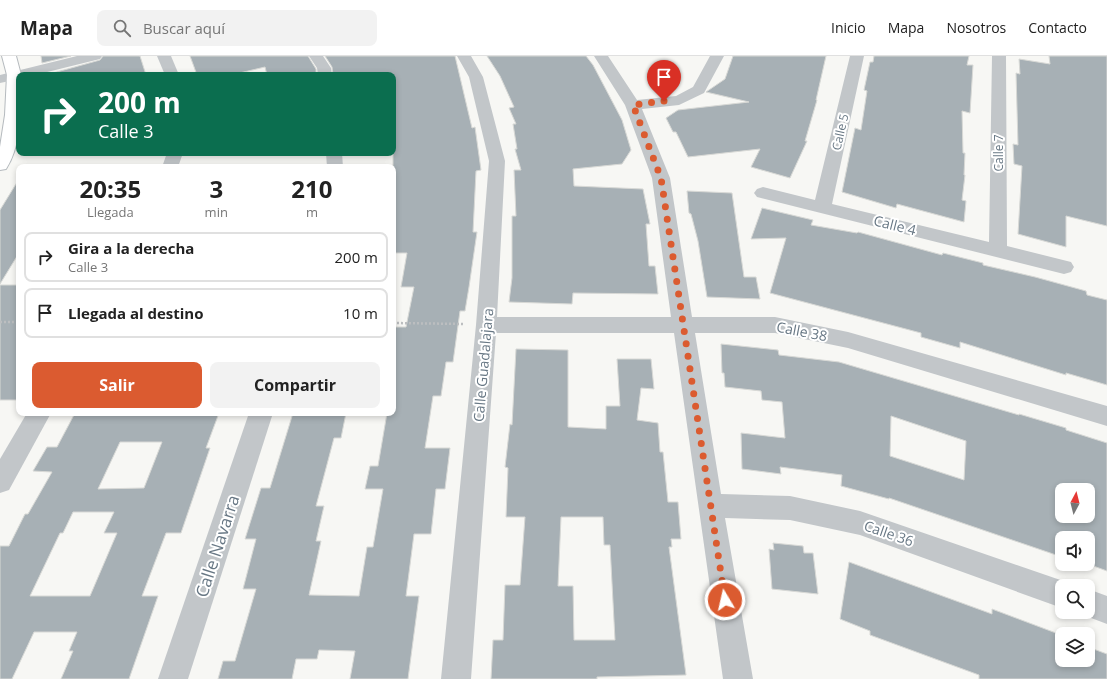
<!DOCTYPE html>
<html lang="es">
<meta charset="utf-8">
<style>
body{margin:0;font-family:"Open Sans",sans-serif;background:#f2f2f2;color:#222;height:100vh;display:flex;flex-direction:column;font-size:15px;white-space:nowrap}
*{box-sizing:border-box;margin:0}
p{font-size:13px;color:#767676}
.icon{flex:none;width:22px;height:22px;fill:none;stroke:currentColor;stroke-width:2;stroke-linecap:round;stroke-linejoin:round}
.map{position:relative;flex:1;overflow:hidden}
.drawer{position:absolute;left:16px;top:108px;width:380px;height:252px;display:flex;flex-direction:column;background:#fff;border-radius:8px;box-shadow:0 2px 6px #0003}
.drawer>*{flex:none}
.hud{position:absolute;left:16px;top:16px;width:380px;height:84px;border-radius:8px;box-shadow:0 2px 6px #0003;background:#0b6e4f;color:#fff;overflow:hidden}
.needle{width:26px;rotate:7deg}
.buttons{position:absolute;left:1055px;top:427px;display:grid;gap:8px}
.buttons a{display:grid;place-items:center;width:40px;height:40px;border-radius:8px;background:#fff;box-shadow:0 2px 6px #0003;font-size:20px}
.pin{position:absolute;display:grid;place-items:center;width:34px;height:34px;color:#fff;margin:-41px -17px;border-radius:50% 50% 50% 0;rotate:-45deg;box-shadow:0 0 4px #0007}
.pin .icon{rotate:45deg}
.me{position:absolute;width:44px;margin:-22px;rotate:351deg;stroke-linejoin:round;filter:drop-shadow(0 0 3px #0008)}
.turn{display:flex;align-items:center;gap:14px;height:84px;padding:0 16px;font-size:18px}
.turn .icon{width:52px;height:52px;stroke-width:2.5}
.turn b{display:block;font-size:28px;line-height:34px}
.eta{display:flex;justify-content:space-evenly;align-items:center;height:68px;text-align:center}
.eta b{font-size:24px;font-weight:700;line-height:28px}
.button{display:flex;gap:8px;margin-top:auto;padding:8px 16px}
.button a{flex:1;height:46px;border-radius:8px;background:#db5b30;color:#fff;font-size:16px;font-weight:700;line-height:46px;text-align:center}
.button a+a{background:#f2f2f2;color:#222}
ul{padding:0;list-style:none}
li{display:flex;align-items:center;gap:12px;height:50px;margin:0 8px 6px;padding:0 8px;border:2px solid #e0e0e0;border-radius:8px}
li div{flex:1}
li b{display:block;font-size:15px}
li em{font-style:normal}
header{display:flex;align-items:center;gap:24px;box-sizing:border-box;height:56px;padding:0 20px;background:#fff;border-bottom:1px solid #e0e0e0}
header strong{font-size:19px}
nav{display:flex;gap:22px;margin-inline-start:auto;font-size:14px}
.search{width:280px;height:36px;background:#f2f2f2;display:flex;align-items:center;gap:10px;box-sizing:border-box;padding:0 14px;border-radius:8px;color:#767676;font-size:15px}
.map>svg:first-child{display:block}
</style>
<header>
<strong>Mapa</strong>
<div class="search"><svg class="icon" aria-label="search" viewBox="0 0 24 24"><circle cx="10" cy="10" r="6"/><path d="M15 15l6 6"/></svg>Buscar aquí</div>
<nav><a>Inicio</a><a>Mapa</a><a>Nosotros</a><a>Contacto</a></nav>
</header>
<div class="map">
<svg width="1107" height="623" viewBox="0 0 1107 623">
<rect width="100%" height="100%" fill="#f7f7f4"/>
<g fill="#a7b0b5" stroke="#d8d9d6" fill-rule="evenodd">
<polygon points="41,0 71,0 42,7"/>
<polygon points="103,0 140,0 146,19 46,19 100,4"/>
<polygon points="190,0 308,0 316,13 316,19 267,19 265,11 231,19 197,19"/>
<polygon points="325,0 455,0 472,72 475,71 481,114 476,115 473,176 477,176 469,231 465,255 460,255 453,306 446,306 441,340 433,340 425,392 450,392 445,433 436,433 431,478 414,478 406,540 419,540 408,623 350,623 355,595 319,594 317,603 296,603 292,623 218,623 223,605 235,605 256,533 243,533 256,483 245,483 261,432 270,432 293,357 346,357 341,382 334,382 316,450 324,450 316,485 321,485 309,539 359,540 367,491 373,491 383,433 365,433 370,410 378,410 387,357 393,357 393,271 406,271 414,231 401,231 407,197 393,197 393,19 333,19 332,11"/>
<polygon points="487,0 586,0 593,9 622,64 631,94 622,108 573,113 574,130 643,133 650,168 646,168 649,210 655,210 658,238 573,237 572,248 509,246 512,222 512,160 516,160 514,114 521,114 515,93 517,93 513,68 516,68 509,52 514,51 500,20"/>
<polygon points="733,0 826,0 816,44 817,44 805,85 807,85 790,122 751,111 760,93 688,101 676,76 673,76 666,62 678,54 749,46 706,36 725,23"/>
<polygon points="874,0 969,0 967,9 973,9 970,57 962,55 963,97 965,97 964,119 965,119 962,144 966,145 964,166 897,148 896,152 842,136 855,72 861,74 867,35 864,34 870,6 873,6"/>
<polygon points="1049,0 1107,0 1107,170 1066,160 1066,191 1018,178 1022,110 1014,108 1013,88 1018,89 1016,17 1020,18 1019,3 1050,8"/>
<polygon points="19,123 19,197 0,228 0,154"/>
<polygon points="687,135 732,137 744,221 756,221 760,243 707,241 698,185 691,158 689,157"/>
<polygon points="762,152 813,164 811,169 857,177 858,176 942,199 943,197 983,207 983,209 1035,221 1086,235 1087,239 1107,244 1107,329 1066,317 1066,319 960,286 960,292 921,281 921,277 770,237 786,182 751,183"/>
<rect x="0" y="229" width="19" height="115"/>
<path d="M721,288L778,294L779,299L839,306L1019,359V358L1066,372V374L1107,387V515L1088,508V482H1062V501L889,442V443L841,430L842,419L780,411L781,418L742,413L741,377L785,382L782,346L762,344L761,335L725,331L724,317H722ZM891,360L966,385L964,424L890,400ZM1062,434H1088V460H1062Z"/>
<path d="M516,293L568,294V371L606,373V350H620L617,303H651L654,333L641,332L637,364L658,367L660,396H663L668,446H678L681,483H671L672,491H669L686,619L597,621V623H491L493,584H503L505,529H520L525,461H506L508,412L505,411L510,368L512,369ZM561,461H603L604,489H610L615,584H574L573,530H558Z"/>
<path d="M75,357H219L206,392H210L181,477H166L142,540H158L129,623H61L73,595H69L77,576H34L12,623H0V490H9L25,458H28L52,416L33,415L47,391H57ZM120,386H162L144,432L98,433ZM73,456H114L104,477H117L90,540H30L60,477H63Z"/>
<polygon points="773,487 803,490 804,497 813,497 818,538 772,533 769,493 774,494"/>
<polygon points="849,506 992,558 992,553 1056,577 1056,580 1062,582 1062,604 1088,604 1088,591 1107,598 1107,623 979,623 979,619 870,579 870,575 840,563"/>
</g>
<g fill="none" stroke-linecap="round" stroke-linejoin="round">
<defs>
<path id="secondary" d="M2,0H16L21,19H19C19,50 24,85 6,113L0,114V91L5,59L7,19Z"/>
</defs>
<use href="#secondary" stroke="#b5babe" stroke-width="2"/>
<g stroke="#bcbec0" stroke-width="2.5" stroke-dasharray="2 2" stroke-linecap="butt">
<polyline points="0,266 19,266"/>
<polyline points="393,267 464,268"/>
</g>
<g fill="#c2c6c9" fill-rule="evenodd">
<polygon points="77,0 102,0 100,3 35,19 19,19 19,23 0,27 0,19"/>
<polygon points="157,0 171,0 179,19 165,19"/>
<polygon points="309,0 323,0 331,12 332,19 318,19 317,12"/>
<polygon points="457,0 471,0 483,21 505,105 497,261 671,261 652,122 625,49 594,0 608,0 637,44 676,40 693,31 710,0 724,0 704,37 679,49 642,53 670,122 692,261 775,261 848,276 1107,350 1107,370 848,292 775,277 695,277 721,438 790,440 860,455 1072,528 1073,530 1062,530 1062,552 860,479 790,464 725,462 753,623 723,623 674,277 496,277 471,623 441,623 476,269 489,105 469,21"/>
<polygon points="850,0 864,0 832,148 989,186 992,0 1006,0 1007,190 1071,206 1074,211 1071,216 1064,218 757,141 754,137 757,133 763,131 815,144"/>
<polygon points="167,97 183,97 178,111 162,111"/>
<polygon points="326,97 342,97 343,111 327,111"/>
<polygon points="27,357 51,357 9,434 0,437 0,403"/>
<polygon points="249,357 273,357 188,623 158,623"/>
<polygon points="1088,533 1107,540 1107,568 1078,557 1088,556"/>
</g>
<use href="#secondary" fill="#fff" fill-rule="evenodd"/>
</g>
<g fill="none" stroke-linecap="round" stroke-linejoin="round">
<polyline stroke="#db5b30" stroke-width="7" stroke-dasharray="0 12.6" points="664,45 633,49 661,122 725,544"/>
</g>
<g text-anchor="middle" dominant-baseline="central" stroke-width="4" stroke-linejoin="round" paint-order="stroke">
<g font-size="12" fill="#677784" stroke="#fff">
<text transform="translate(840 76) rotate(-77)">Calle 5</text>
<text transform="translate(998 97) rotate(-90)">Calle 7</text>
</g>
<g font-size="14" fill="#677784" stroke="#fff">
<text transform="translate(895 169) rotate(14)">Calle 4</text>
<text transform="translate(802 275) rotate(11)">Calle 38</text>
<text transform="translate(483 309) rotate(-85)">Calle Guadalajara</text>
<text transform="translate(889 477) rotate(19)">Calle 36</text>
</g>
<g font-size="17" fill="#677784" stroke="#fff">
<text transform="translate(217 490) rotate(-72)">Calle Navarra</text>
</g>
</g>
</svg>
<div class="buttons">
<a><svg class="needle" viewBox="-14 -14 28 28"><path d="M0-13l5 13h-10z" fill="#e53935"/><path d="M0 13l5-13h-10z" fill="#767676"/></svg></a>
<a><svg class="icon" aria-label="sound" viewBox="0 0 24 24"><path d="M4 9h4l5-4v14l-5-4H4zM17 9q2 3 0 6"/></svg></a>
<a><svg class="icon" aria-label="search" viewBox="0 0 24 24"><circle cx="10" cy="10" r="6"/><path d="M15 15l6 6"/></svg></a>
<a><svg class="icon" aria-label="layers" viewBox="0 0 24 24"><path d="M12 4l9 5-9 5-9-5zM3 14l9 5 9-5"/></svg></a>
</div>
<div class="pin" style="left:664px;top:45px;background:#d93025"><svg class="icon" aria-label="arrive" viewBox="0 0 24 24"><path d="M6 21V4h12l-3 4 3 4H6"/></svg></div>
<svg class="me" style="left:725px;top:544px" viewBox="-20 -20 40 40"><circle r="17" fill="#db5b30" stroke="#fff" stroke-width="3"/><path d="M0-11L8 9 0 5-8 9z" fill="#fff"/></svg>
<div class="hud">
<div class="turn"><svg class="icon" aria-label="right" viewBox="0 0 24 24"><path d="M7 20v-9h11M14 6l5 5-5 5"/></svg><div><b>200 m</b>Calle 3</div></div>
</div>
<section class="drawer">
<div class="eta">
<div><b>20:35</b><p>Llegada</p></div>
<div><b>3</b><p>min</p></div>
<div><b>210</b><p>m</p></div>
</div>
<ul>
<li><svg class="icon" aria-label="right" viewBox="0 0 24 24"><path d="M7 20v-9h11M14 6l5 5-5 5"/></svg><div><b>Gira a la derecha</b><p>Calle 3</p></div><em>200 m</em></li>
<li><svg class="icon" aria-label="arrive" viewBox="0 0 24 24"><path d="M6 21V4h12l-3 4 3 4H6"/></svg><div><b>Llegada al destino</b></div><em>10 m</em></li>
</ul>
<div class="button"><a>Salir</a><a>Compartir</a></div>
</section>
</div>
